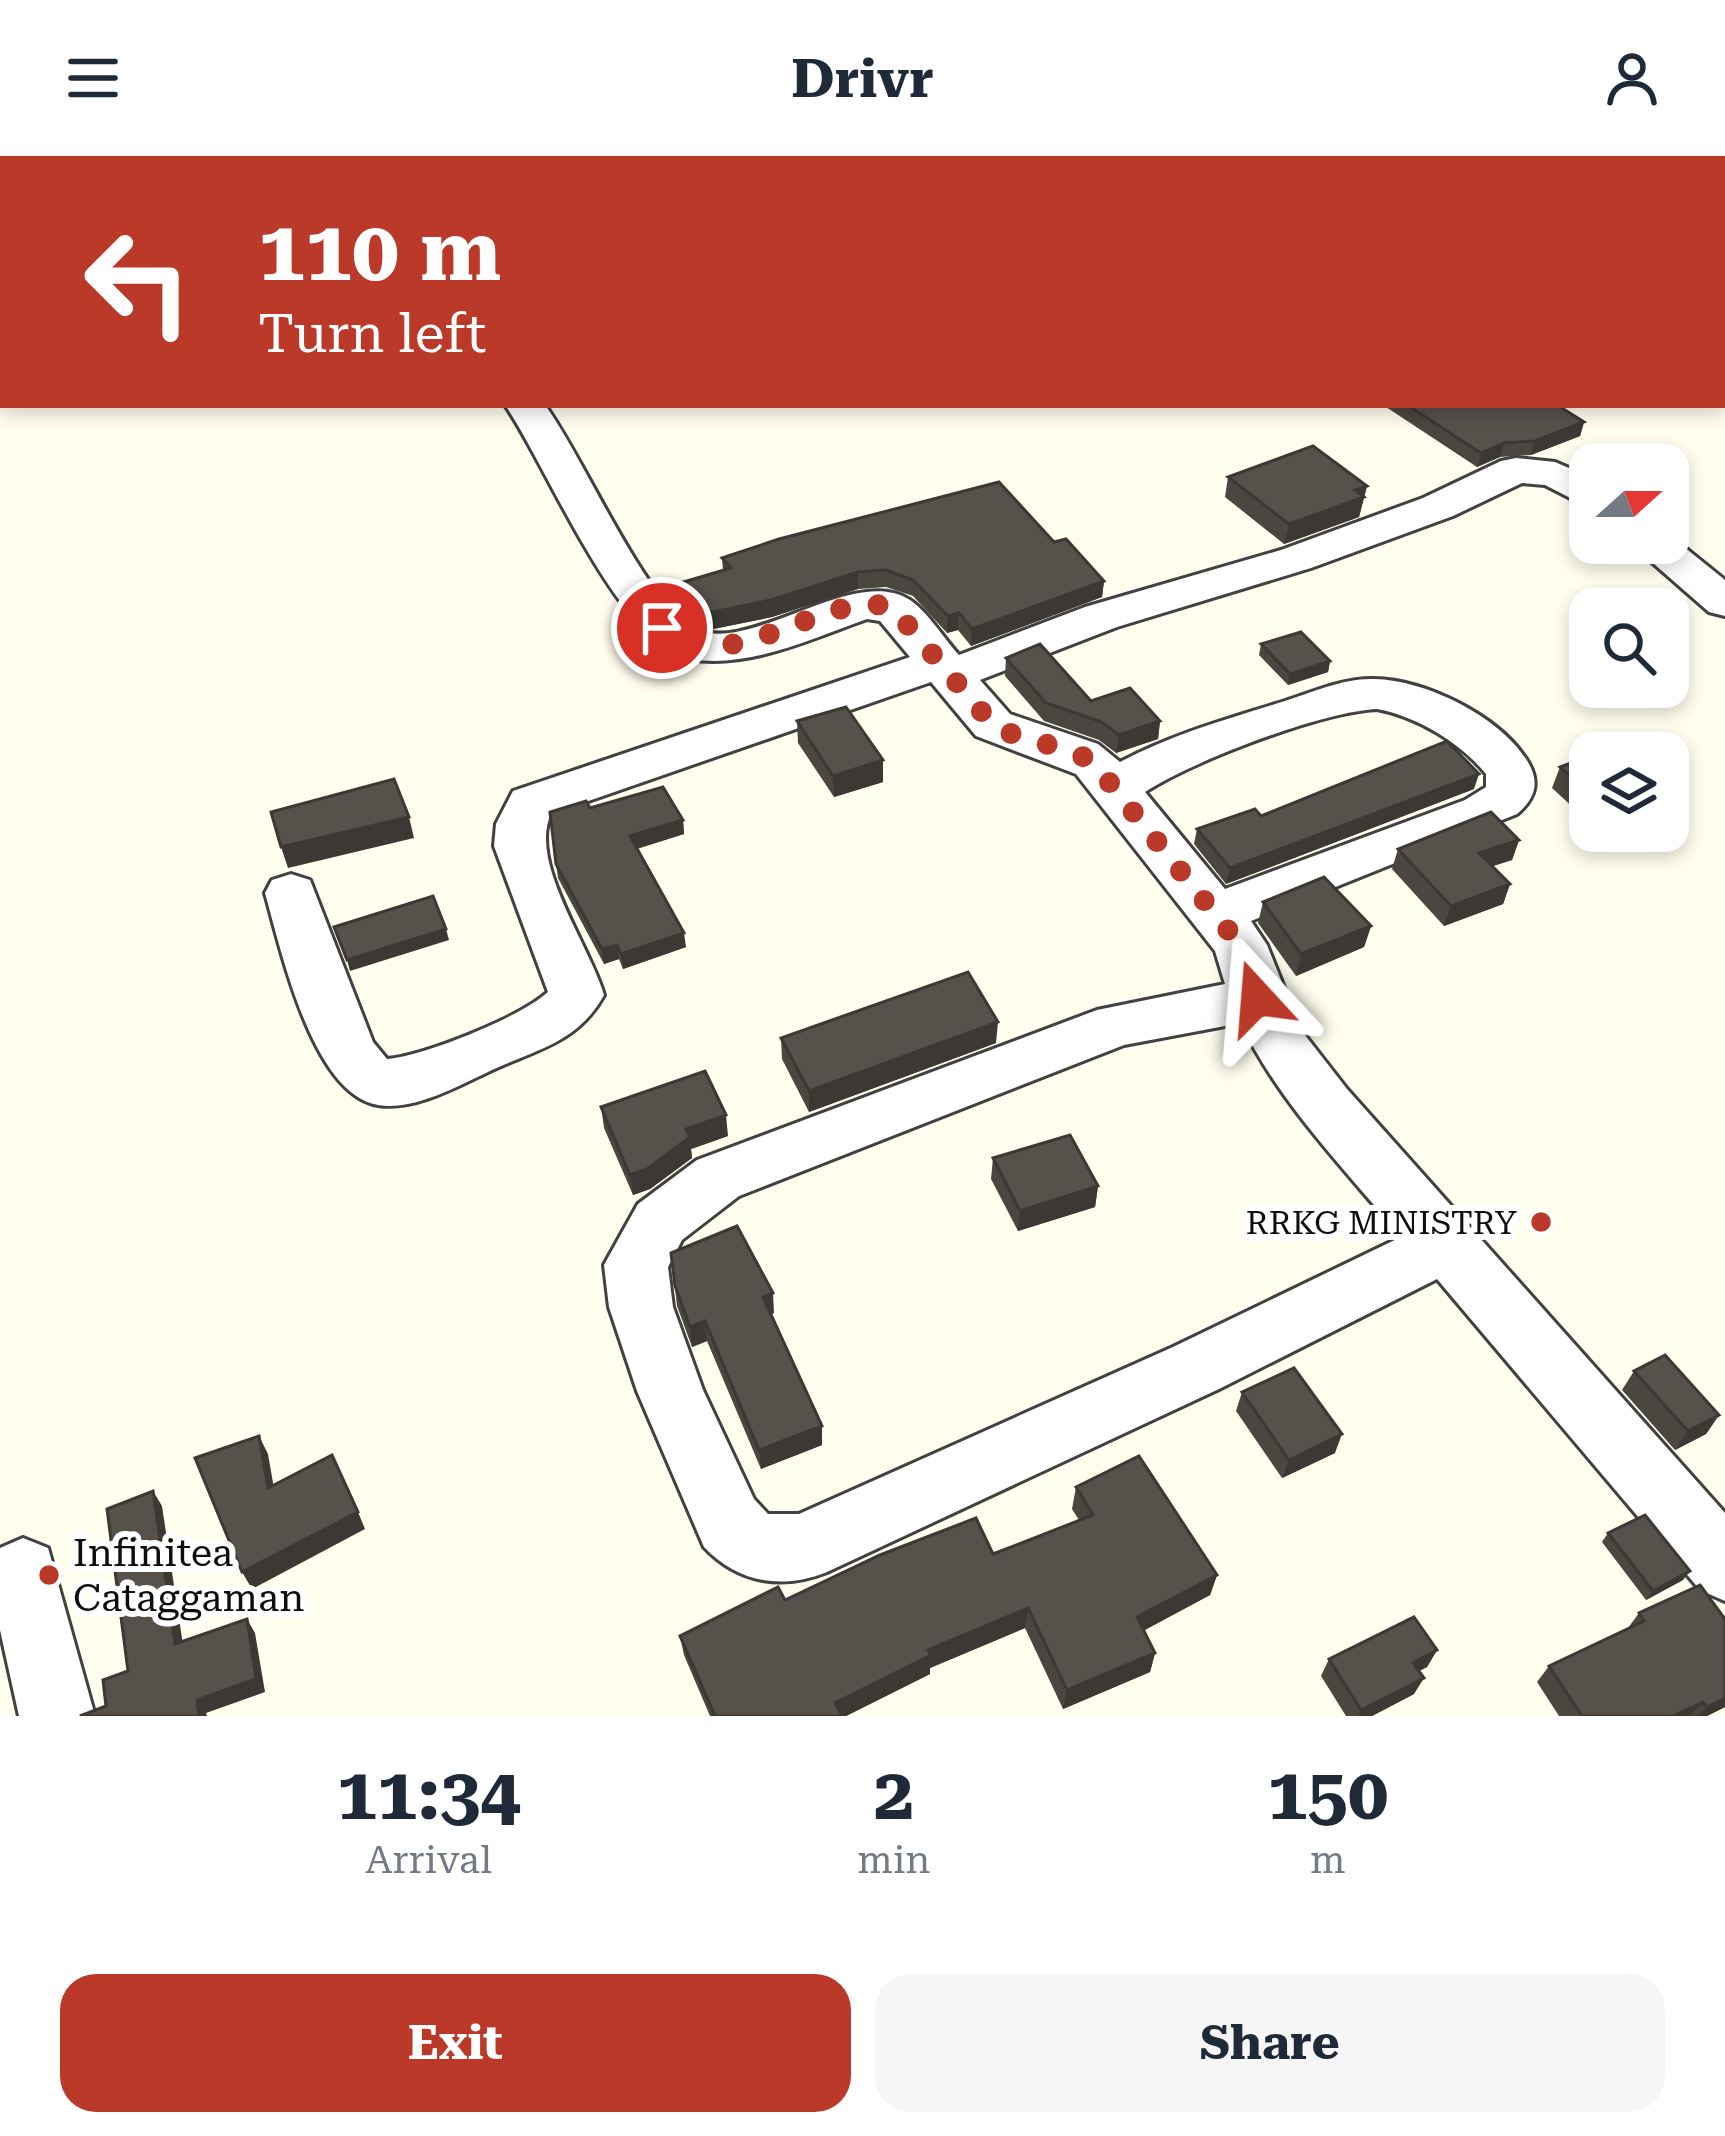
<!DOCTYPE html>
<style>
body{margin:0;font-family:"Roboto Serif",serif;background:#f6f6f7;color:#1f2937;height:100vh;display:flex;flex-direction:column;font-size:45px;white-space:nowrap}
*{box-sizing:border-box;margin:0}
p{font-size:39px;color:#747a83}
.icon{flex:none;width:66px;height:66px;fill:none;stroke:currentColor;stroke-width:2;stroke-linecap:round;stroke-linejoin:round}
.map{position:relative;height:1560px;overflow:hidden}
.side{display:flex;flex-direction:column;background:#fff;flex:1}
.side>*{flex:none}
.hud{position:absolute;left:0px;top:0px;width:1725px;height:252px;box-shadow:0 6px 18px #0003;background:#ba3929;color:#fff;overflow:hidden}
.needle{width:78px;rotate:69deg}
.controls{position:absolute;left:1569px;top:288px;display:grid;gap:24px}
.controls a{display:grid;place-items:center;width:120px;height:120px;border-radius:24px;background:#fff;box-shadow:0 6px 18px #0003;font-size:60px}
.pin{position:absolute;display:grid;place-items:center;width:102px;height:102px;color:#fff;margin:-51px;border:6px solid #fff;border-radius:50%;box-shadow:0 3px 12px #0007}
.me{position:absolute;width:132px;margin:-66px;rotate:341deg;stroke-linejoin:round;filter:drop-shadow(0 0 9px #0008)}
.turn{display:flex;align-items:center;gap:42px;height:252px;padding:0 60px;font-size:54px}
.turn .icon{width:156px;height:156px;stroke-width:2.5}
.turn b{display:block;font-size:84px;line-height:102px}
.eta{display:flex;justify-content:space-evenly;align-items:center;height:204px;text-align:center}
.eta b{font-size:72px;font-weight:700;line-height:84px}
.cta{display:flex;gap:24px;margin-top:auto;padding:24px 60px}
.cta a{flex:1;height:138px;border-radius:36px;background:#ba3929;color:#fff;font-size:48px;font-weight:700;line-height:138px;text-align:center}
.cta a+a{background:#f6f6f7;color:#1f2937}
header{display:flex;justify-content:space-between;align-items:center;height:156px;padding:0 60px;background:#fff;font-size:54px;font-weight:700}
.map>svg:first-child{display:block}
</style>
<header><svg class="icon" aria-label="menu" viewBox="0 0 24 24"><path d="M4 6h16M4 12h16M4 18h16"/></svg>Drivr<svg class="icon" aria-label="person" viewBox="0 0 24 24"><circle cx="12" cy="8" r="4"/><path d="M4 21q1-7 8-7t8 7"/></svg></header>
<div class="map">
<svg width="1725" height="1560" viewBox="0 0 1725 1560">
<rect width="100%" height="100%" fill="#fffeef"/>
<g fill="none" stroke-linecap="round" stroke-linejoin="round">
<defs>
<g id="minor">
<path d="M505,249H545C585,304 640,436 690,470C743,505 853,406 910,444C928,456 944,483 959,499L1085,451L1281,394L1423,342L1501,305L1516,302L1555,306L1590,321V352L1545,329L1522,327L1453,360L1311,412L1117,471L980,524L1010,558L1098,588L1120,606C1173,578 1228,563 1285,545C1313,536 1344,522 1374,523C1426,524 1498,560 1526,603C1540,624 1537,641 1517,658L1251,765L1267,789L1301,874L1347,933L1725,1357V1445L1700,1434L1437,1123L1219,1233L827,1416C782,1434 738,1427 704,1391L637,1235L609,1151L604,1109L638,1048L697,1004L1097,854L1225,828L1215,795L1076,618L976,580L931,526L551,658C528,706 590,790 604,839C578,886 538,893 492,914C460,929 415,955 378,949C312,938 281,793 265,737L272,724L291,718L310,724L373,886L387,903C422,901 521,861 548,836L494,690L496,668L513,635L910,501L880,465L867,463C813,482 749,513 690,503C619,490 547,309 505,249ZM1377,553C1416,560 1461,587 1486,618V631L1465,644L1225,733L1145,636C1193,605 1320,556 1377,553ZM1241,867C1279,947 1345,1013 1401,1081L1173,1191L799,1358H768L754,1343L703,1234L673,1151L668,1111L682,1084L739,1040L1124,889Z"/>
<polygon points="1668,378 1725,424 1725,460 1709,456 1630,387 1668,387"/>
<polygon points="23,1382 48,1392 95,1560 19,1560 0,1474 0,1392"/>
</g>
</defs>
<use href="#minor" stroke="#414141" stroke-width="6"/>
<g stroke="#303030" stroke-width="4.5" stroke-dasharray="9 4.5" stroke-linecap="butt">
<polyline points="855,0 860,3"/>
<polyline points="239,3 252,0"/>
</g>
<use href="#minor" fill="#fff" fill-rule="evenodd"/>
</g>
<g fill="#4a4640">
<polygon points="1722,207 1725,207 1725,239 1722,237"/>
<polygon points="1383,249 1557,249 1584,266 1580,280 1531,299 1500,301 1477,311"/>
<polygon points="1228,321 1367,330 1359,361 1284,388 1225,341"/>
<polygon points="1054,386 1104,425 1102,441 971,490 958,474 947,477 913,440 886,431 858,433 772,461 713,473 692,466 672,447 670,430 723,415 722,402"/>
<polygon points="1261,488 1330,505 1328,516 1288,529 1259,499"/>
<polygon points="1006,502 1091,545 1160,565 1158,583 1116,597 1099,584 1044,565 1005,520"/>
<polygon points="797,565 883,604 883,626 834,641 798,587"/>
<polygon points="1590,600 1590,667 1552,632 1560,611"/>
<polygon points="1474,633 1226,728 1194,688 1197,673 1261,660"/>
<polygon points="590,652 683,664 684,678 637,693 686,791 623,813 619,803 604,808 558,722 556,708"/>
<polygon points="1519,684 1512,704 1492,710 1510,728 1503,748 1444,770 1392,713 1398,693"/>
<polygon points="1263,746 1371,770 1364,791 1296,820 1258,767"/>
<polygon points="781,882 996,887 809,956 782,903"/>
<polygon points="601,951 728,980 691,993 692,1002 650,1033 633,1039 604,972"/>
<polygon points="993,1002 1098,1030 1095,1051 1018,1075 991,1023"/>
<polygon points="671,1097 774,1157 771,1158 822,1270 822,1289 761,1313 707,1185 692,1191 677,1150"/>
<polygon points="1634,1215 1719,1259 1706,1278 1675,1294 1622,1234"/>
<polygon points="1242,1236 1335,1297 1282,1322 1236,1255"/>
<polygon points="1076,1331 1217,1419 1210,1439 1144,1474 1155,1497 1150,1516 1063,1553 1025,1472 930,1512 930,1518 846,1560 710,1560 684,1499 680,1480 785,1444 993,1398 1079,1364 1072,1353"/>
<polygon points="1608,1377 1683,1424 1646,1444 1602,1386"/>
<polygon points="1639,1457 1725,1551 1707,1560 1559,1560 1537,1526 1549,1510 1628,1472"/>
<polygon points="1437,1494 1427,1511 1419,1515 1414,1538 1372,1560 1346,1560 1321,1520 1329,1503"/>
</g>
<g fill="#3c3934">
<polygon points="1611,0 1651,0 1640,3 1600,3"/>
<polygon points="1584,266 1580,280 1531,299 1535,285"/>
<polygon points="1504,287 1500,301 1477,311 1481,297"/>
<polygon points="1367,330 1359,361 1284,388 1289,368"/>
<polygon points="858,416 858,433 772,461 713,473 712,456"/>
<polygon points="1104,425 1102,441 971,490 972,473"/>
<polygon points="959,457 958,474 947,477 948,460"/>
<polygon points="1330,505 1328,516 1288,529 1290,518"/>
<polygon points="1160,565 1158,583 1116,597 1119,579"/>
<polygon points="883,604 883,626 834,641 833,620"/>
<polygon points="1479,618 1474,633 1226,728 1230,712"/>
<polygon points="409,661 414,682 288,712 281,691"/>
<polygon points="683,664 684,678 632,694 630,680"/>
<polygon points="1519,684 1512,704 1472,717 1479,697"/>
<polygon points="1510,728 1503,748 1444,770 1451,750"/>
<polygon points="1371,770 1364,791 1296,820 1301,798"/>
<polygon points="446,773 449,784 350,815 347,804"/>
<polygon points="684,777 686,791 623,813 621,798"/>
<polygon points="617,789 619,803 604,808 602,793"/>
<polygon points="998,866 996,887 809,956 809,935"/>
<polygon points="726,959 728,980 691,993 692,1002 650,1033 633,1039 630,1019 686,973"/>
<polygon points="1098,1030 1095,1051 1018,1075 1020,1055"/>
<polygon points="773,1137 774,1157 765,1161 763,1141"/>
<polygon points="705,1165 707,1185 692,1191 690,1171"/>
<polygon points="1719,1259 1706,1278 1675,1294 1688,1275"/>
<polygon points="822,1270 822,1289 761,1313 759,1294"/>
<polygon points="1342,1278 1335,1297 1282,1322 1289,1304"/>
<polygon points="259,1280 268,1298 277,1350 268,1332"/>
<polygon points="153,1335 162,1350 185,1502 175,1488"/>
<polygon points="358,1356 365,1373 252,1433 242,1416"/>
<polygon points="1690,1415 1683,1424 1646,1444 1653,1435"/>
<polygon points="1217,1419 1210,1439 1132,1481 1137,1461"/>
<polygon points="1028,1452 1025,1472 930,1512 930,1518 846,1560 836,1560 835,1547 928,1494"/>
<polygon points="247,1463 255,1477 265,1536 206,1557 207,1560 199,1560 197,1544"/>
<polygon points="1437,1494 1427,1511 1403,1523 1413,1507"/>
<polygon points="1155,1497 1150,1516 1063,1553 1067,1534"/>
<polygon points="1424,1522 1414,1538 1372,1560 1358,1560 1361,1554"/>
<polygon points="1725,1542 1725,1551 1707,1560 1698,1560 1707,1551"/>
<polygon points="1703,1546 1690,1560 1673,1560"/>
</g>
<g fill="#56514a" stroke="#3c3934" stroke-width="3">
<polygon points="322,0 354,0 356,3 306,3"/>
<polygon points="943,0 1611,0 1600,3 946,3"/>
<polygon points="1407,249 1557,249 1584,266 1535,285 1504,287 1481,297"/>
<polygon points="1313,290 1367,330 1355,334 1364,341 1289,368 1228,321"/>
<polygon points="999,326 1054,386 1066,383 1104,425 972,473 959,457 948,460 913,424 886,414 858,416 771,444 712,456 691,449 670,430 731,412 722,402 779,383"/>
<polygon points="1301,476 1330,505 1290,518 1261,488"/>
<polygon points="1040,488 1091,545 1130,532 1160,565 1119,579 1102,566 1046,547 1006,502"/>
<polygon points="846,551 883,604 833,620 797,565"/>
<polygon points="1447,585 1479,618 1230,712 1197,673 1255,653 1261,660"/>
<polygon points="1590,600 1590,638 1560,611"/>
<polygon points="394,623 409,661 281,691 271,656"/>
<polygon points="663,631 683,664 630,680 684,777 621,798 617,789 602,793 556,708 550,656 586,645 590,652"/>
<polygon points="1491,656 1519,684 1479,697 1510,728 1451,750 1398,693"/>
<polygon points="1324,721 1371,770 1301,798 1263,746"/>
<polygon points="433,740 446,773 347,804 334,771"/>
<polygon points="968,816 998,866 809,935 781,882"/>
<polygon points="705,915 726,959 686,973 690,981 647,1013 630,1019 601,951"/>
<polygon points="1070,979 1098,1030 1020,1055 993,1002"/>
<polygon points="737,1070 773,1137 763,1141 822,1270 759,1294 705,1165 690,1171 675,1130 671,1097"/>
<polygon points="1665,1199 1719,1259 1688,1275 1634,1215"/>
<polygon points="1294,1212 1342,1278 1289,1304 1242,1236"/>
<polygon points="259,1280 268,1332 332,1299 358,1356 242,1416 195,1302"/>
<polygon points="1139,1300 1217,1419 1137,1461 1155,1497 1067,1534 1028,1452 928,1494 931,1499 835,1547 842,1560 715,1560 680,1480 778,1431 785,1444 880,1399 976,1362 993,1398 1093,1359 1076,1331"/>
<polygon points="153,1335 175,1488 247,1463 256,1523 197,1544 199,1560 80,1560 106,1550 103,1524 128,1515 107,1353"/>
<polygon points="1645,1359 1690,1415 1653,1435 1608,1377"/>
<polygon points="1700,1429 1725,1463 1725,1542 1707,1551 1703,1546 1673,1560 1582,1560 1549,1510 1644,1465 1639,1457"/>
<polygon points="1414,1461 1437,1494 1413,1507 1424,1522 1361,1554 1329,1503"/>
</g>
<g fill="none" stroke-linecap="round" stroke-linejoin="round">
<path stroke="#ba3929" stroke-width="21" stroke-dasharray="0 37.8" d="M662,472C725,531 834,426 894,453L993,569C1024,587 1061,587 1093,606L1240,789L1257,842"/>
</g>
<g fill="#ba3929" stroke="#fff" stroke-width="4.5">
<circle cx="1541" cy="1066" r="12"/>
<circle cx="49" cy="1419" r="12"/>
</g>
<g text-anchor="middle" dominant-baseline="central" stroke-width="12" stroke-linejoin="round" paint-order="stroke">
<g font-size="33" fill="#0e0e0e" stroke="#fff" text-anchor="end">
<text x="1517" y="1066">RRKG MINISTRY</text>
</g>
<g font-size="39" fill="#0e0e0e" stroke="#fff" text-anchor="start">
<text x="73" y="1397">Infinitea<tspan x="73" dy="45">Cataggaman</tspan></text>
</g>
</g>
</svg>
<div class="controls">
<a><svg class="needle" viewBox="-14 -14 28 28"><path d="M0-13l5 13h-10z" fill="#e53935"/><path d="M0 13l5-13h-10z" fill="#747a83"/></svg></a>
<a><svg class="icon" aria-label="search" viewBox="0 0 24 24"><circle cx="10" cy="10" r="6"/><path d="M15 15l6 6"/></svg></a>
<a><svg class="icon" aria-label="layers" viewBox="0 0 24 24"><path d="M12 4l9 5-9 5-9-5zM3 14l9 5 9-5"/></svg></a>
</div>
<div class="pin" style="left:662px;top:472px;background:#d93025"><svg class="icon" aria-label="arrive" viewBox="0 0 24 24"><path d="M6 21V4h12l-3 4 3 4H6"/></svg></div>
<svg class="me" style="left:1257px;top:842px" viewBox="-20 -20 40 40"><path d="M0-17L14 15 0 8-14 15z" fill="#ba3929" stroke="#fff" stroke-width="4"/></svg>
<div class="hud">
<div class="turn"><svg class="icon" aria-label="left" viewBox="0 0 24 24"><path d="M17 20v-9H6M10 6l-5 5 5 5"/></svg><div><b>110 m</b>Turn left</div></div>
</div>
</div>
<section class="side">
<div class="eta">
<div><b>11:34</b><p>Arrival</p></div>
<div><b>2</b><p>min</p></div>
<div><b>150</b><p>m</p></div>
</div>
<div class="cta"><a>Exit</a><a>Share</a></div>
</section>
